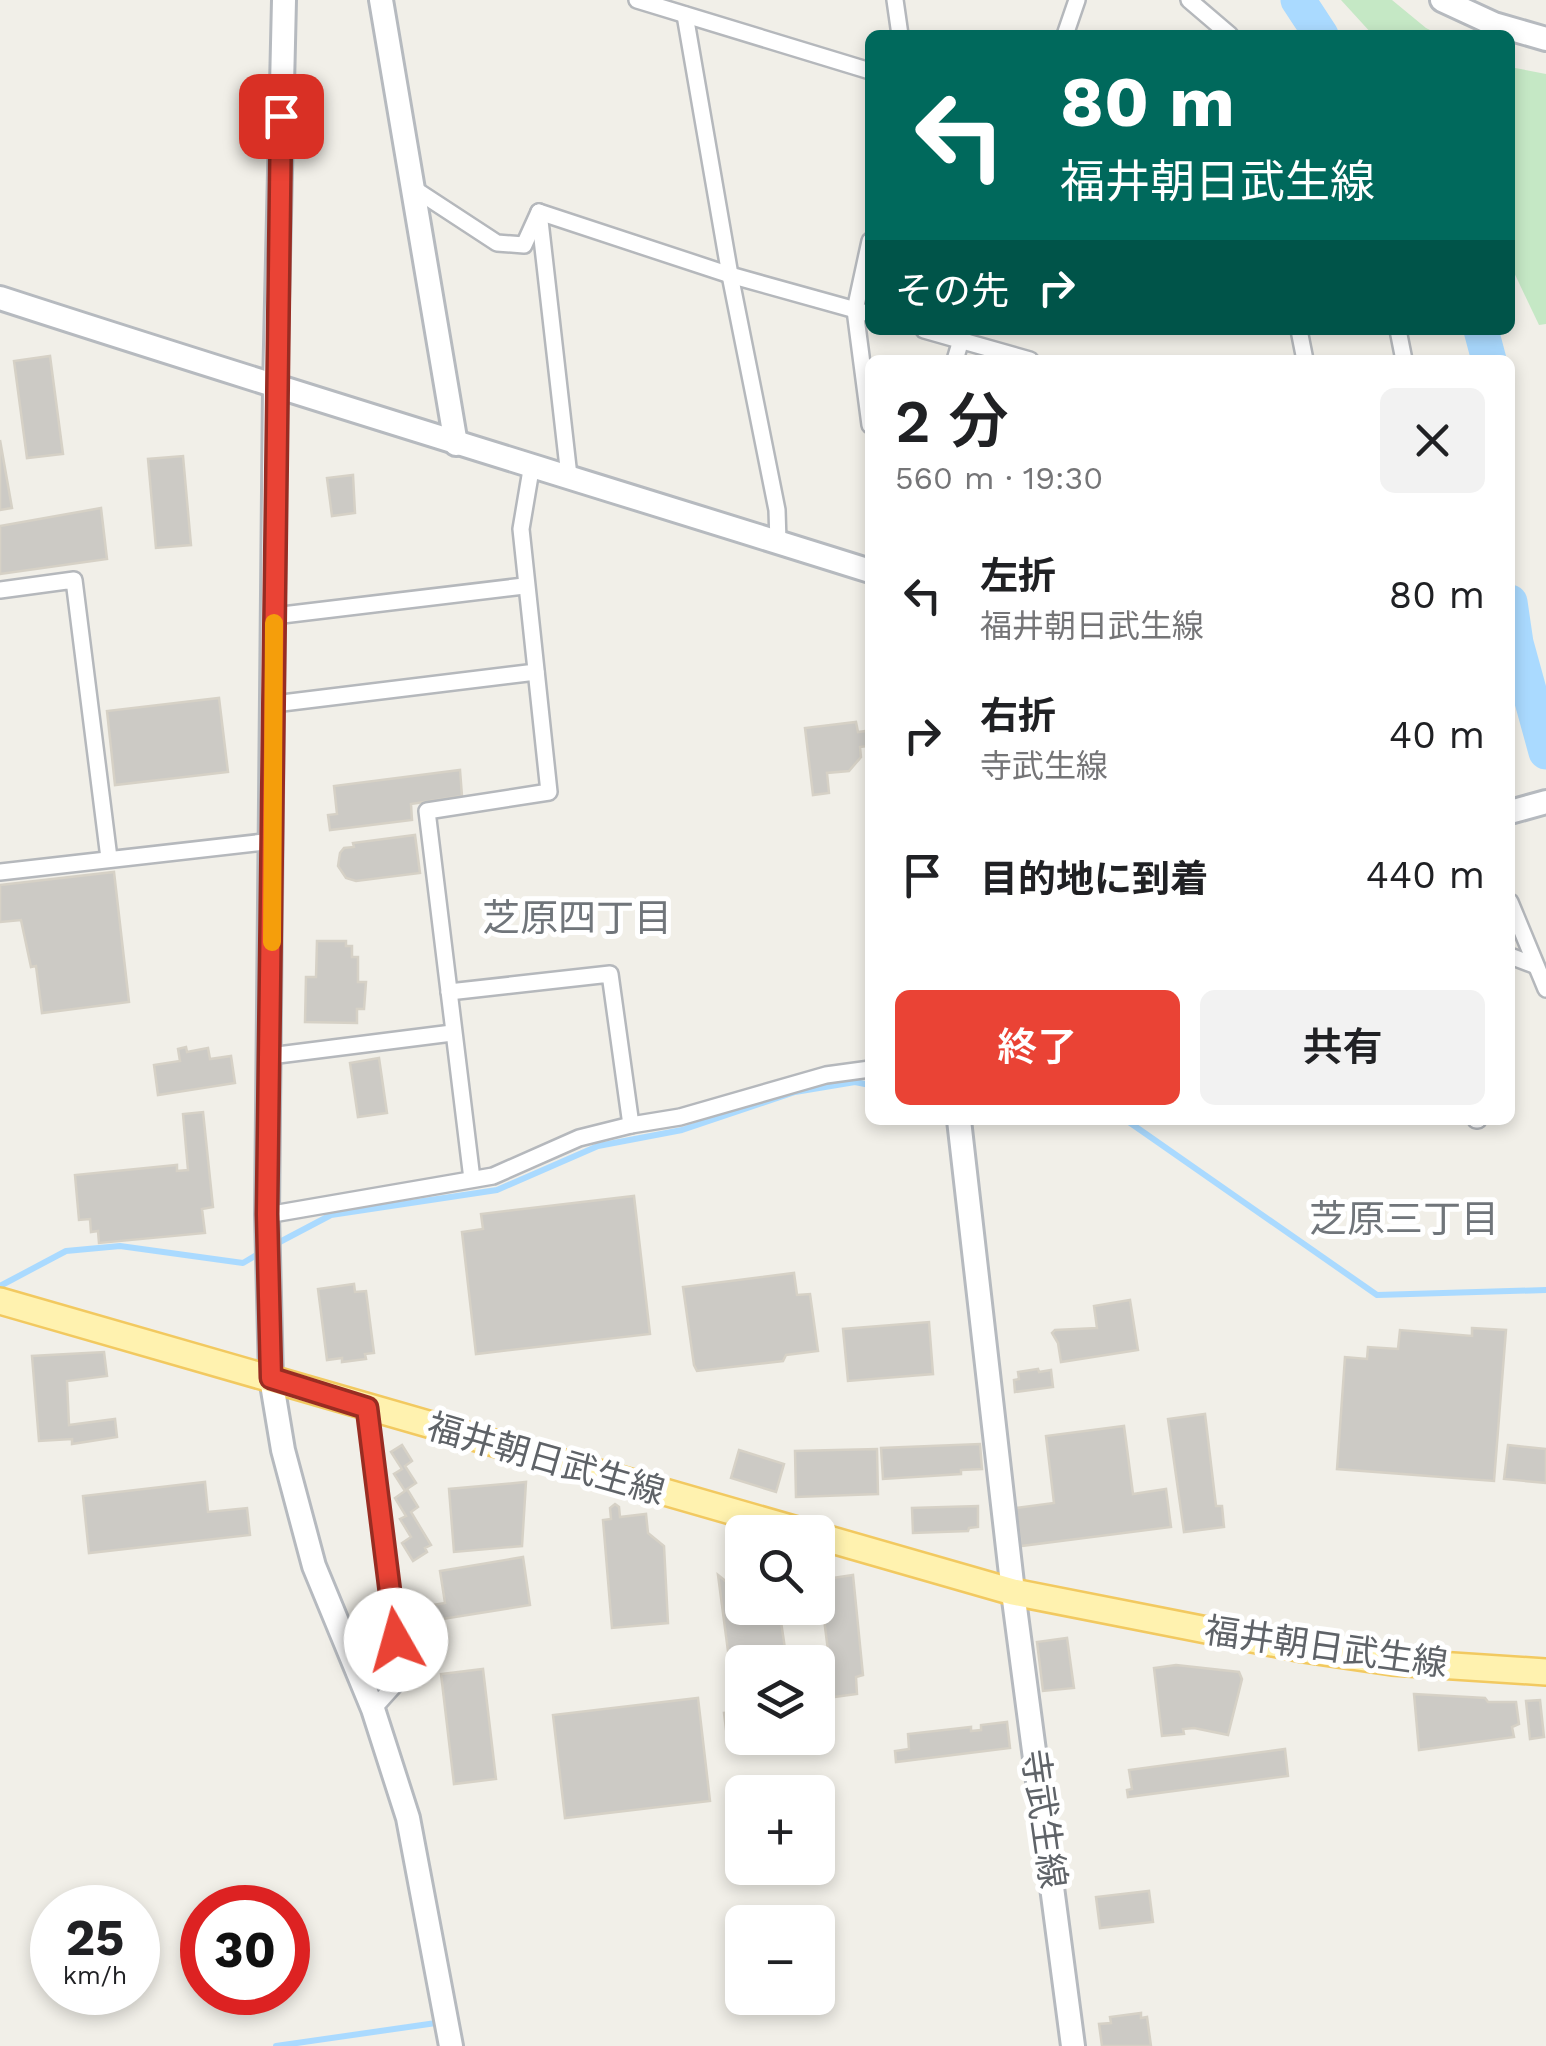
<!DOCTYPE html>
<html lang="ja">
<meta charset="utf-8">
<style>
body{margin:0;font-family:"Work Sans","Noto Sans JP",sans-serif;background:#f2f2f2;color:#202124;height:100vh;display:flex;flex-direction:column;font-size:38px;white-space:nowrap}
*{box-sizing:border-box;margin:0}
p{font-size:32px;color:#757577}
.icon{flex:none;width:55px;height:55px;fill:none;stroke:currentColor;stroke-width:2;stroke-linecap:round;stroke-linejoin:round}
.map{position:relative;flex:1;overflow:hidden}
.details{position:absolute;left:865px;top:355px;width:650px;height:770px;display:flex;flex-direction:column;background:#fff;border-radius:15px;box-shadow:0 5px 15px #0003}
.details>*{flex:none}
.hud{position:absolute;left:865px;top:30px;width:650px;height:305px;border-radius:15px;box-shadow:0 5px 15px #0003;background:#00695c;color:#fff;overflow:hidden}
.buttons{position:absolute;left:725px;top:1515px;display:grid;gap:20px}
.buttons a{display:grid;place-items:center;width:110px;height:110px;border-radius:15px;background:#fff;box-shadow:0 5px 15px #0003;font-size:50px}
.speed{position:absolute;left:30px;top:1885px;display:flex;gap:20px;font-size:50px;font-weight:700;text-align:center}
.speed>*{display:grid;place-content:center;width:130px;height:130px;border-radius:50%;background:#fff;box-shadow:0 5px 15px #0003;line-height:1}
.speed small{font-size:25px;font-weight:400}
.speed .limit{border:15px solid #d22;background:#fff;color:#111}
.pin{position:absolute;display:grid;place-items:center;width:85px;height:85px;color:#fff;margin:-42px;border-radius:20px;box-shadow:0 5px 15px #0006}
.me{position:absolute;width:110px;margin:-55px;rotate:353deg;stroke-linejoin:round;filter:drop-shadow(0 0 8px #0008)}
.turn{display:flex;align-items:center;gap:35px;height:210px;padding:0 30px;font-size:45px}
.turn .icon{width:130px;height:130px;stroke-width:2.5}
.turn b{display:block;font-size:70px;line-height:85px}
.then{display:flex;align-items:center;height:95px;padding:0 30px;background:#0003;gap:20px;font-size:38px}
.round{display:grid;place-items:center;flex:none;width:105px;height:105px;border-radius:15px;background:#f2f2f2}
.summary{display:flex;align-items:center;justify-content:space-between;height:170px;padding:0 30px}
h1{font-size:60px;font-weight:600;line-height:75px}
.action{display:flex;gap:20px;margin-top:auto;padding:20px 30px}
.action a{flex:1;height:115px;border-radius:15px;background:#ea4335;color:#fff;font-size:40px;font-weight:600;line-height:115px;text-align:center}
.action a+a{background:#f2f2f2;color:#202124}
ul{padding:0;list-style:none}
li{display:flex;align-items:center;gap:30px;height:140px;padding:0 30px}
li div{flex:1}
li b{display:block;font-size:38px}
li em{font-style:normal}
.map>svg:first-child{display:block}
</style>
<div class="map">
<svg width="1546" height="2046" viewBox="0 0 1546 2046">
<rect width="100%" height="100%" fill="#f1efe8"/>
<g fill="#c5e8c5">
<polygon points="1341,0 1392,0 1426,28 1440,35 1373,35"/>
<polygon points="1510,67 1546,74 1546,324 1539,325 1510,264"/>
</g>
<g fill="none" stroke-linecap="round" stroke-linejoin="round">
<g stroke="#aadaff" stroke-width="6">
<polyline points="1126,1120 1377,1295 1546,1290"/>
<polyline points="274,1245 331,1215 497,1190 598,1146 682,1130 795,1092 855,1082 870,1085"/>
<polyline points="0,1286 66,1251 120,1246 243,1263 263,1251"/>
<polyline points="276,2046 436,2023 437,2017"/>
</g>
<g stroke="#aadaff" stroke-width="35">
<polyline points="1298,0 1321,35"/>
<polyline points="1481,330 1489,360"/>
<polyline points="1510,602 1516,643 1546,752"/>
</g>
</g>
<g fill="#cccac5" stroke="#d6d1c6" stroke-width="2.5">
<polygon points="50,356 63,454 27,458 14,361"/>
<polygon points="0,440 12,508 0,510"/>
<polygon points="183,456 191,545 156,548 148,459"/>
<polygon points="353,475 355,513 332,516 327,478"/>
<polygon points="101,508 107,559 0,574 0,526"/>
<polygon points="219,698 228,772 115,785 107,711"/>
<polygon points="856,722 858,732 866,731 868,746 860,747 861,757 849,771 827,773 829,793 813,795 805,728"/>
<polygon points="460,770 462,796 411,804 412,820 330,830 328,815 337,814 334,786"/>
<polygon points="415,835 420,873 356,881 346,878 338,866 340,853 344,848 354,847 353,843"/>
<polygon points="114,872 129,1002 42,1013 36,966 31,967 21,920 0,922 0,885"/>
<polygon points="317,941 346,941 346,946 352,946 352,957 358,957 358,982 366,982 364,1009 357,1009 357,1023 305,1022 306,977 316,977"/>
<polygon points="186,1047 187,1052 208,1048 210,1059 231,1056 235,1083 158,1095 154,1065 180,1061 178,1049"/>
<polygon points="379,1058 387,1113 358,1117 350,1063"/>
<polygon points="203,1112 213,1207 202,1209 205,1233 99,1243 98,1231 91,1232 90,1219 79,1220 75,1175 177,1165 177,1171 188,1170 183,1114"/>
<polygon points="634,1196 650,1334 476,1354 462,1232 483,1229 481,1214"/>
<polygon points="794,1273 797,1295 810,1294 818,1351 786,1355 783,1361 697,1371 694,1365 683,1287"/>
<polygon points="354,1284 355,1292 366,1291 374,1353 365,1354 366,1359 342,1362 342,1358 327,1360 318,1289"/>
<polygon points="1130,1300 1138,1350 1061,1362 1058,1343 1052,1333 1055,1330 1097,1328 1094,1306"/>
<polygon points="929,1322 933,1374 848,1381 843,1329"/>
<polygon points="1472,1328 1506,1330 1494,1481 1337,1469 1345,1357 1367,1359 1368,1347 1398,1349 1400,1330 1472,1336"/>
<polygon points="104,1352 107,1376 67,1381 69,1425 115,1419 117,1437 72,1444 72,1439 39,1441 32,1356"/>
<polygon points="1038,1369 1039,1372 1051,1370 1053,1387 1015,1392 1014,1380 1019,1379 1018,1372"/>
<polygon points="1205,1414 1216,1506 1222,1506 1224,1527 1184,1532 1168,1419"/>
<polygon points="1124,1426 1133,1494 1166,1489 1171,1527 1021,1546 1016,1508 1054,1503 1046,1436"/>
<polygon points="980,1444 982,1469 961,1470 961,1474 883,1479 881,1448"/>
<polygon points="402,1445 412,1461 405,1466 416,1483 407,1489 418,1507 411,1512 431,1545 425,1548 427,1552 413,1561 402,1543 411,1537 400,1519 406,1516 395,1498 405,1491 394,1474 402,1469 391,1452"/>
<polygon points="1508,1445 1546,1449 1546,1483 1504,1479"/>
<polygon points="877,1449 878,1494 796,1497 795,1451"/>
<polygon points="739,1450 784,1464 776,1492 731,1478"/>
<polygon points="205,1482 208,1512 247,1508 250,1535 89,1553 83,1496"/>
<polygon points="526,1482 522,1546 454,1552 449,1489"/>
<polygon points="615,1504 619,1507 620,1517 646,1514 648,1533 664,1546 668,1623 612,1628 603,1520 611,1519 610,1508"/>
<polygon points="978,1506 978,1527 969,1528 968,1531 913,1533 912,1508"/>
<polygon points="523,1557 530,1605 417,1623 415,1608 445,1603 440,1571"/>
<polygon points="735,1574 742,1574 742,1608 771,1608 780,1615 787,1662 742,1662 742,1727 726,1729 724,1713 736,1712 718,1575 728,1583"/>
<polygon points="853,1575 863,1675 856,1677 857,1694 834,1697 819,1580"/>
<polygon points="1067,1638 1074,1688 1043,1691 1037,1642"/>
<polygon points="1176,1665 1239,1672 1242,1679 1228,1735 1194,1728 1183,1729 1184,1734 1162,1736 1154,1668"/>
<polygon points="483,1669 496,1779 454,1784 441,1674"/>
<polygon points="1414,1694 1485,1698 1488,1702 1516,1702 1519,1724 1512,1727 1514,1737 1419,1750"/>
<polygon points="698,1698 710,1801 565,1818 553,1715"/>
<polygon points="1540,1700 1544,1737 1530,1739 1526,1701"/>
<polygon points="1007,1722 1010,1748 896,1762 895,1751 909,1749 908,1734 971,1727 971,1731 981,1730 981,1725"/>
<polygon points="1285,1749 1288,1776 1128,1797 1127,1790 1132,1789 1129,1770"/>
<polygon points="1149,1891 1153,1922 1100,1928 1096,1897"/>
<polygon points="1141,2013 1141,2018 1147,2017 1151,2046 1102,2046 1099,2024 1111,2023 1110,2017"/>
</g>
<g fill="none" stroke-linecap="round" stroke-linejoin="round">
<defs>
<g id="street">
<polyline points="637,0 870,71"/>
<polyline points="895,0 900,35"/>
<polyline points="1189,0 1230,35"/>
<polyline points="685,15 730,275 777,510 778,542"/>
<polyline points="1065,35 1077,0"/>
<polyline points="413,188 497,243 524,245 539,212 730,275 870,314"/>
<polyline points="539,212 569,476"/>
<polyline points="870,241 855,310 870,425"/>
<polyline points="924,330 1030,360"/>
<polyline points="1299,330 1305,360"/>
<polyline points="1398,330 1404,360"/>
<polyline points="955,360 964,330"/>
<polyline points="0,590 74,580 109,858"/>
<polyline points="274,616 524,586"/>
<polyline points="274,704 536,672"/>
<polyline points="0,872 273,841"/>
<polyline points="1510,902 1546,989"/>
<polyline points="1510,956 1534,965"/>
<polyline points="449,992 610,974 631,1125"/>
<polyline points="270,1056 452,1033"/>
<polyline points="1476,1120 1478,1120"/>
<polyline points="472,1179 427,811 549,792 521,529 532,464"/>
<polyline points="267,1215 493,1176 579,1138 631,1125 680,1117 826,1075 870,1069"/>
<polyline points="367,1409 401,1678 373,1709"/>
</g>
<g id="secondary">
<polyline points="284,0 275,388 267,1215 271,1378 283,1450 314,1566 373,1709 408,1818 451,2046"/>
<polyline points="381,0 456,444"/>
<polyline points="1442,0 1494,24 1546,39"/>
<path d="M0,298C289,392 580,480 870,571"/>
<polyline points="1510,812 1546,802"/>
<polyline points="959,1120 1013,1592 1073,2046"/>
</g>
<g id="primary">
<polyline points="0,1301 804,1532"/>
<polyline points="818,1536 1013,1592 1303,1649 1392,1662 1546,1672"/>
</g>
</defs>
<use href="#street" stroke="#b5b8bc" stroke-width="20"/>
<use href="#secondary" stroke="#b6babf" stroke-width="28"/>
<use href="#primary" stroke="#f2c960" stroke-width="30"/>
<use href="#street" stroke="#fff" stroke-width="15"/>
<use href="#secondary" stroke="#fff" stroke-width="22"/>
<use href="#primary" stroke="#fff2af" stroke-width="25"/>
</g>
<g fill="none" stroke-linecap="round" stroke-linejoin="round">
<defs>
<polyline id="route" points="281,116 267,1214 271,1378 367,1408 396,1640"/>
</defs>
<use href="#route" stroke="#982c22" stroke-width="25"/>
<use href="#route" stroke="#ea4335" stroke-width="18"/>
<polyline stroke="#f59e0b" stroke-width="18" points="272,942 274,623"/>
</g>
<g text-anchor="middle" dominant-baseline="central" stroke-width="10" stroke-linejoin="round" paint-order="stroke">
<g font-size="35" fill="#5f6368" stroke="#fff">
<text transform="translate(546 1459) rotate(16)">福井朝日武生線</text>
<text transform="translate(1326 1647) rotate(8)">福井朝日武生線</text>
<text transform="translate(1044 1819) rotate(82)">寺武生線</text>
</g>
<g font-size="38" fill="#70757a" stroke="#fff">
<text x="577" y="918">芝原四丁目</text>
<text x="1404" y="1219">芝原三丁目</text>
</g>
</g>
</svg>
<div class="buttons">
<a><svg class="icon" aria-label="search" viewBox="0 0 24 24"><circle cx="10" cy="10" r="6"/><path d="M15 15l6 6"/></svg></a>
<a><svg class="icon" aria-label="layers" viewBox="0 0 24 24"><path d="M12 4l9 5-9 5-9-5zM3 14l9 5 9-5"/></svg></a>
<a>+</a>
<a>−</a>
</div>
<div class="speed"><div>25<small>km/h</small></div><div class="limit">30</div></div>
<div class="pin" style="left:281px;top:116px;background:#d93025"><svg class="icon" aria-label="arrive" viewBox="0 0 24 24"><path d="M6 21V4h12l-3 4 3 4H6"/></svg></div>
<svg class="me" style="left:396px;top:1640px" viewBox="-20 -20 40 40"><circle r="19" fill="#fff"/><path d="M0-13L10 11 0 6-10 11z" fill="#ea4335"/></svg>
<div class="hud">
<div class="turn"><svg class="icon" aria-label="left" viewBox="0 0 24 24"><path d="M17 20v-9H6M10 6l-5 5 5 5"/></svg><div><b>80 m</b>福井朝日武生線</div></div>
<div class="then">その先<svg class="icon" aria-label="right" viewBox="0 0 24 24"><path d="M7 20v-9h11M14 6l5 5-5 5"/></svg></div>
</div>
<section class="details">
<div class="summary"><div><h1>2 分</h1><p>560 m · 19:30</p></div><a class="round"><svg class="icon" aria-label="close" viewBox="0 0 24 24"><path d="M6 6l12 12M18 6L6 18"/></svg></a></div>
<ul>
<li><svg class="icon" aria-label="left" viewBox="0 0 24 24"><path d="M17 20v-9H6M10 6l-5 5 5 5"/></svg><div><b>左折</b><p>福井朝日武生線</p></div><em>80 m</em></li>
<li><svg class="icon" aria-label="right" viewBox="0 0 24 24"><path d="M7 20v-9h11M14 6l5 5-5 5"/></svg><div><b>右折</b><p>寺武生線</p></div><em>40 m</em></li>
<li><svg class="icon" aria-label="arrive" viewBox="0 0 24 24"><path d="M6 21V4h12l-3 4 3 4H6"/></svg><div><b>目的地に到着</b></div><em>440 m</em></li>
</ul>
<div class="action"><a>終了</a><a>共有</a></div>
</section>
</div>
